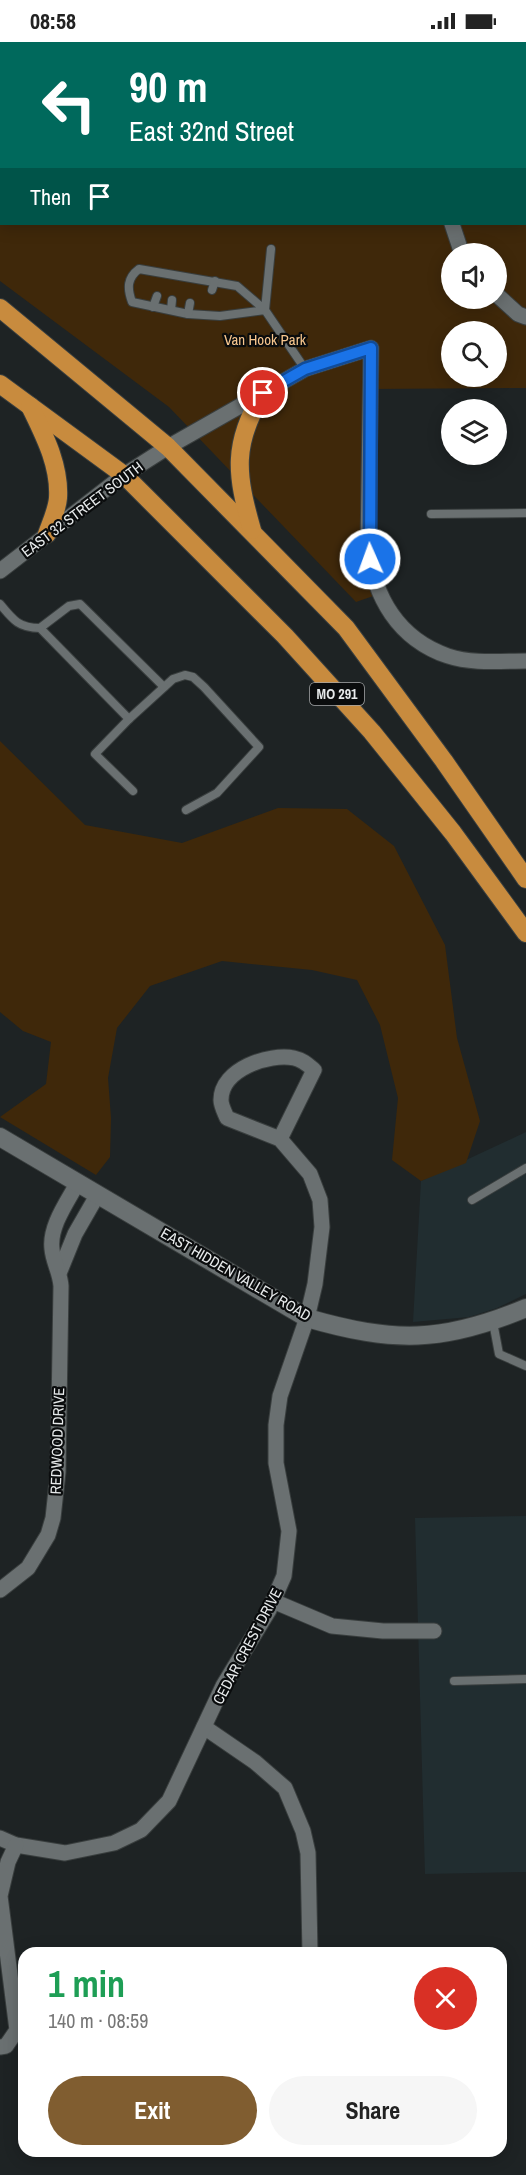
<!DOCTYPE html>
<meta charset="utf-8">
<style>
body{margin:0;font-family:"Archivo Narrow",sans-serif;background:#f6f6f6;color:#222;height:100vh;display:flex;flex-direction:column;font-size:22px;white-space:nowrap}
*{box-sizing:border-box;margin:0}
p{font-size:20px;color:#767676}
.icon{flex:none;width:33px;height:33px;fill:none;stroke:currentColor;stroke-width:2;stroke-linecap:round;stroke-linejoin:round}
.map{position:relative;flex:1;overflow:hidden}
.side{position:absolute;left:18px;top:1905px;width:489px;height:210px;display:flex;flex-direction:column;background:#fff;border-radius:18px;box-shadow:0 3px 15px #0003}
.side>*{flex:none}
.top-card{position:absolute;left:0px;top:0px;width:526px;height:183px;box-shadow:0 3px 15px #0003;background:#00695c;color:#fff;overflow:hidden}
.buttons{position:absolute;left:441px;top:201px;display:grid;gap:12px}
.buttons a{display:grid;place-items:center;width:66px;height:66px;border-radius:50%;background:#fff;box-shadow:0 3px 15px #0003;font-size:30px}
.pin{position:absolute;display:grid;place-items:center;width:51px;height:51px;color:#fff;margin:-26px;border:3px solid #fff;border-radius:50%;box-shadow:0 2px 6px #0007}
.me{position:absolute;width:66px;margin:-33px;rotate:358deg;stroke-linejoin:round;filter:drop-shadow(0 0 4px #0008)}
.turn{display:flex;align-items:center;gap:21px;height:126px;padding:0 30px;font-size:27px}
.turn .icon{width:78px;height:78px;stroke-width:2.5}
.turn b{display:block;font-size:42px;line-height:51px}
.then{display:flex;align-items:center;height:57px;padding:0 30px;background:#0003;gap:12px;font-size:22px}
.round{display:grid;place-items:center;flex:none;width:63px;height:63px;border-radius:32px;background:#f6f6f6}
.overview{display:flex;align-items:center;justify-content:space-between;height:102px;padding:0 30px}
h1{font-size:36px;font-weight:700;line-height:45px;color:#1e9e55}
.button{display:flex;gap:12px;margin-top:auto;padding:12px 30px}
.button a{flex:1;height:69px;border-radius:36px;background:#805d30;color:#fff;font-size:24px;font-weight:700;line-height:69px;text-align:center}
.button a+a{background:#f6f6f6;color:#222}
.status{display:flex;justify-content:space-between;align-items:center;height:42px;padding:0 30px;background:#fff;direction:ltr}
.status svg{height:16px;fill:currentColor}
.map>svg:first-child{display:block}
</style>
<div class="status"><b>08:58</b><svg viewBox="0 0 49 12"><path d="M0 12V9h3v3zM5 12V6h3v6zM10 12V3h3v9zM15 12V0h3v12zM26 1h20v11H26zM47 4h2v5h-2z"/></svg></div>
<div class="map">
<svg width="526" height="2133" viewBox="0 0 526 2133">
<rect width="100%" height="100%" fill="#1e2324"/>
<g fill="#212d30">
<polygon points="526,1090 526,1252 497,1266 469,1275 413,1280 421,1139"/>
<polygon points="526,1474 526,1830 425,1832 415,1476"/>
</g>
<g fill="#3f280a" fill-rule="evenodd">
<path d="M0,0H526V346L370,347L368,505L379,552L356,560L169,365L0,239ZM2,2H525V182H2ZM452,212H496V256H452ZM452,290H496V334H452Z"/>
<polygon points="0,699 85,783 182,801 278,766 347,767 394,804 445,903 457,996 480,1079 466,1121 421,1139 392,1118 398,1056 380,983 357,938 312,928 222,919 150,944 117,986 108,1036 111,1076 110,1115 96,1133 0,1075 46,1042 51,1000 23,989 0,970"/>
</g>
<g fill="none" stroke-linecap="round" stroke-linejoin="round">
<defs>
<g id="lane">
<path d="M271,207L265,268L220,274L188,272L132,260C127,246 127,236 139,227L237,244L265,268L305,327"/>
<polyline points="212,248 215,239"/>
<polyline points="153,265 157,254"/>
<polyline points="171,268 172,258"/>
<polyline points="188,272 190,261"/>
<polyline points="431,472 526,471"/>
<path d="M0,562C13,578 19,586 40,586L129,677L173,637L185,633L193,635L204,645L259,705L217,751L186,768"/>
<polyline points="40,586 69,564 80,562 164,645"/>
<polyline points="129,677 95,712 133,749"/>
<polyline points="472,1158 526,1126"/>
<polyline points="493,1280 499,1312 526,1324"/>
<polyline points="454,1639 526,1637"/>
</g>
<g id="street">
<polyline points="380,2 380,0"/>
<polyline points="452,182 462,212"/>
<polyline points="496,252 518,272 526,275"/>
<path d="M0,529L124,433L168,405L305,327L371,306L368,505C374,555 398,597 448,614C472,622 501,619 526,619"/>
<polyline points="60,1229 75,1192 98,1152"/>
<path d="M0,1548L28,1526L48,1493L53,1476L58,1430L61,1244C60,1230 53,1220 52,1207C49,1184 68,1159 78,1140"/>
<polyline points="273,1559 332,1584 383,1589 434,1589"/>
<polyline points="204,1685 255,1720 285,1746 303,1789 308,1811 310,1911"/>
<path d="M0,1796L16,1803L65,1811L114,1801L141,1788L169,1759L223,1644L269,1568L284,1534L289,1489L276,1421V1383L280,1354L307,1276L315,1242L322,1185L320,1158L310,1132L280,1097L227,1076C225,1071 221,1064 221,1058C221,1027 269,1011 294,1016C303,1018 308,1023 314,1028L280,1097"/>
<polyline points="0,2005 6,2004 17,1988 0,1854 8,1820 16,1803"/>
</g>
<path id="secondary" d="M0,1095L307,1276C394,1301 442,1301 526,1266"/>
<g id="highway">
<polyline points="0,266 168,405 346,586 444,719 526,837"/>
<polyline points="0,342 124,433 285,594 372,690 453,791 526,891"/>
<path d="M30,364C44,393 60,423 58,456C57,468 51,481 47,492"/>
<path d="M252,488C236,432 232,402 263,351"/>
</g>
</defs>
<use href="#lane" stroke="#393e3e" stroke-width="10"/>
<use href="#street" stroke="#393e3e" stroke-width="17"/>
<use href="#secondary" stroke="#393e3e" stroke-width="20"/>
<use href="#highway" stroke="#393e3e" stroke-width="20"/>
<use href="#lane" stroke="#6a7071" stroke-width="8"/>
<use href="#street" stroke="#6a7071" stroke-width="15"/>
<use href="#secondary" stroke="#6a7071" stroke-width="18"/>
<use href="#highway" stroke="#c88b3e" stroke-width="18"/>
</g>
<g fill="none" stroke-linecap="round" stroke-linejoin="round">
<defs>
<polyline id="route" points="263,351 305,327 371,306 370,517"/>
</defs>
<use href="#route" stroke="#114b97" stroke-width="15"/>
<use href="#route" stroke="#1a73e8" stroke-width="10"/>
</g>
<g text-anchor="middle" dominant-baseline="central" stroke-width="4.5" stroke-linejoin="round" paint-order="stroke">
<rect fill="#0a0c0d" stroke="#a5a7a8" stroke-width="1.5" x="310" y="641" width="54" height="22" rx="4.5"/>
<g font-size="14" font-weight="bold" fill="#e7eaeb">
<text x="337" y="652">MO 291</text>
</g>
<g font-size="15" fill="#f8c78f" stroke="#0a0c0d">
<text x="265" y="297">Van Hook Park</text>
</g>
<g font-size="15" fill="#e7eaeb" stroke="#0a0c0d">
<text transform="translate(82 467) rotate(-37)">EAST 32 STREET SOUTH</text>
<text transform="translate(236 1232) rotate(30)">EAST HIDDEN VALLEY ROAD</text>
<text transform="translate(57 1399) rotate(-88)">REDWOOD DRIVE</text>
<text transform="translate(247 1604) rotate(-62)">CEDAR CREST DRIVE</text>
</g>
</g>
</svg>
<div class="buttons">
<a><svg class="icon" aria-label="sound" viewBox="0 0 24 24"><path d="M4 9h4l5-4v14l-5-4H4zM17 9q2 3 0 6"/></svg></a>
<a><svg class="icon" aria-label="search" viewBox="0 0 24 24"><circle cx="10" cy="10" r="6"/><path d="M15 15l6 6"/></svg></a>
<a><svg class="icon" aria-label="layers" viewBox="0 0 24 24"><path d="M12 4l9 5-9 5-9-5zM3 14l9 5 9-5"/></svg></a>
</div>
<div class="pin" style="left:263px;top:351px;background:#d93025"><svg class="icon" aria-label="arrive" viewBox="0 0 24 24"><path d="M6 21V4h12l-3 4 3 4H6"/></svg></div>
<svg class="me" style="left:370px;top:517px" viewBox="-20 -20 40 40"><circle r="17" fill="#1a73e8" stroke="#fff" stroke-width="3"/><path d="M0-11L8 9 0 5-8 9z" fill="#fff"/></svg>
<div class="top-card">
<div class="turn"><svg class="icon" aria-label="left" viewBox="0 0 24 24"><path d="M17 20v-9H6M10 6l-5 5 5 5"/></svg><div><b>90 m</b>East 32nd Street</div></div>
<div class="then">Then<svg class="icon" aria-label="arrive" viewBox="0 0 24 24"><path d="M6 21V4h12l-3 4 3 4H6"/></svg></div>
</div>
<section class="side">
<div class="overview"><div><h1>1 min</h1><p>140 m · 08:59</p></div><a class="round" style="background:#d93025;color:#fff"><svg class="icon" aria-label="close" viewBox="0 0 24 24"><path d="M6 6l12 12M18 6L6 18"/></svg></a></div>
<div class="button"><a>Exit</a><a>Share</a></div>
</section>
</div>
